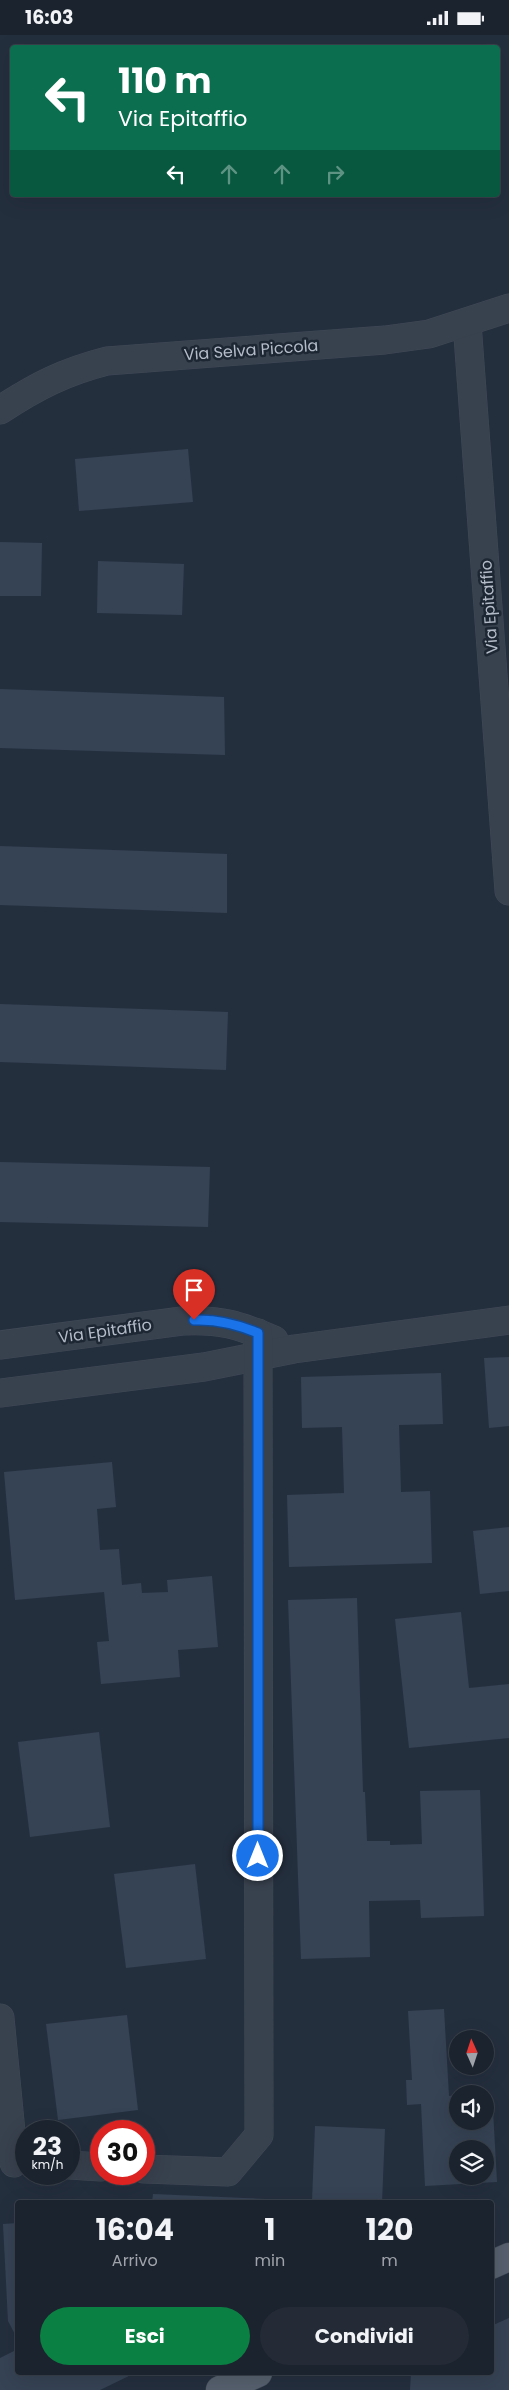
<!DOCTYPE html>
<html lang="it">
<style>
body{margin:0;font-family:Poppins,sans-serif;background:#242b36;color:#f1f3f6;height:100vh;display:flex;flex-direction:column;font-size:19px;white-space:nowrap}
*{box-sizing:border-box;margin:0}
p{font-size:16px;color:#a0a4aa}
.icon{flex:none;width:28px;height:28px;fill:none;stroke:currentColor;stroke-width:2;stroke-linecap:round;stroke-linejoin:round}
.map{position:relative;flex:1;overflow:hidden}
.drawer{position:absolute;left:15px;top:2165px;width:479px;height:175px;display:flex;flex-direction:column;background:#1b232e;border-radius:5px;box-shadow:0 5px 20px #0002,0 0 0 1px #39404a}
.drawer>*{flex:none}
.hud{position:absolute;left:10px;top:10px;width:490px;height:152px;border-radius:5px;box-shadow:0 5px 20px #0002,0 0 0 1px #39404a;background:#0b6e4f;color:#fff;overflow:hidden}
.needle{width:32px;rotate:357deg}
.buttons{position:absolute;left:449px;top:1995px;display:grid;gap:10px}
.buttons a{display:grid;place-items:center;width:45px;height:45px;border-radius:50%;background:#1b232e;box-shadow:0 5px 20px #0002,0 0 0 1px #39404a;font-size:25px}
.speed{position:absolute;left:15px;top:2085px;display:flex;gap:10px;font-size:25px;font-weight:700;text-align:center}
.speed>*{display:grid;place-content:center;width:65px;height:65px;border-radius:50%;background:#1b232e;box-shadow:0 5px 20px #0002,0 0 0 1px #39404a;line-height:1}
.speed small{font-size:12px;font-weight:400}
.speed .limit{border:8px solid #d22;background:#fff;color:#111}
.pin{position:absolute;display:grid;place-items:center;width:42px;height:42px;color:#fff;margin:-51px -21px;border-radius:50% 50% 50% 0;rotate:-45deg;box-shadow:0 0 5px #0007}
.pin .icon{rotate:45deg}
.me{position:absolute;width:55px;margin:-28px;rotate:0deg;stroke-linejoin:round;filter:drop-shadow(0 0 4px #0008)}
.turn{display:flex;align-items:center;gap:18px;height:105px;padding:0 25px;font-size:22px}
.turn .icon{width:65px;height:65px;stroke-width:2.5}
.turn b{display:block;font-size:35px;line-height:42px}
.lanes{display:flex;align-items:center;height:48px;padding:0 25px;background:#0003;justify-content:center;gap:25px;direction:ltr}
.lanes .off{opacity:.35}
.eta{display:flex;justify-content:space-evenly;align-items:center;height:85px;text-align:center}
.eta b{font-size:30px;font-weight:700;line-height:35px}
.primary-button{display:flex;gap:10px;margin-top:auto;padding:10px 25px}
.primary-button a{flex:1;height:58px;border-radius:30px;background:#0b8043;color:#fff;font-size:20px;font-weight:700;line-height:58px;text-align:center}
.primary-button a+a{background:#242b36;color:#f1f3f6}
.status{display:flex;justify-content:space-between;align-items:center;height:35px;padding:0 25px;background:#1b232e;direction:ltr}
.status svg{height:14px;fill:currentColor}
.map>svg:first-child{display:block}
</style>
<div class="status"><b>16:03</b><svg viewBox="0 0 49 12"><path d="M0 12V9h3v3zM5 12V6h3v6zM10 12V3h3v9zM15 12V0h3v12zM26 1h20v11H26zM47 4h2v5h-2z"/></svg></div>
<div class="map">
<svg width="509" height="2355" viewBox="0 0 509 2355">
<rect width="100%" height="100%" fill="#242f3e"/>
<g fill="#364354" fill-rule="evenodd">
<polygon points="188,414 193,467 79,476 75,424"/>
<polygon points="0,507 42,508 41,561 0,561"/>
<polygon points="98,526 184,529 182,580 97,578"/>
<polygon points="0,654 224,662 225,720 0,713"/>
<polygon points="0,811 227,819 227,878 0,870"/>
<polygon points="0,969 228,977 226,1035 0,1027"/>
<polygon points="0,1127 210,1132 208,1192 0,1187"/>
<polygon points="509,1322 509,1391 489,1393 484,1323"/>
<polygon points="441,1338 443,1389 399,1390 401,1457 430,1456 432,1528 289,1532 287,1460 344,1458 342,1392 302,1393 301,1342"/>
<polygon points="112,1427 116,1472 97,1474 100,1515 119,1514 122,1550 141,1548 142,1558 168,1557 167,1545 212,1541 218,1612 178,1615 180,1642 101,1649 97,1607 109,1606 104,1557 15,1565 4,1437"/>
<polygon points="509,1492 509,1556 480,1559 473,1496"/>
<polygon points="357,1563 363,1757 365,1757 367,1806 390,1806 390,1810 422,1809 420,1756 480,1755 484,1881 421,1883 420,1865 369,1866 370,1922 301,1924 288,1565"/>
<polygon points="461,1577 469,1653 509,1649 509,1703 409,1713 395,1584"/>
<polygon points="99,1697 110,1792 30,1802 18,1707"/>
<polygon points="195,1829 206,1924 126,1933 114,1839"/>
<path d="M444,1974L449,2061L458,2060V2086H485V2065L493,2075L497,2147L425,2151L421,2069L407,2070L406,2045H412L408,1976ZM458,2114H485V2141H458Z"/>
<polygon points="127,1980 138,2075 58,2085 46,1989"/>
<polygon points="315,2091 385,2094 382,2168 152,2168 153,2159 312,2166"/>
<polygon points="18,2188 18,2305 8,2286 3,2189"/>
<polygon points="509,2283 509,2355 410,2355 411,2338 491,2338 491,2291"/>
<polygon points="18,2314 18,2338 132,2338 133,2339 100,2355 0,2355 0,2323"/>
</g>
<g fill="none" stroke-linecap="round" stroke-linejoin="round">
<defs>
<g id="minor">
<polyline points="467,288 509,856"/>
<path d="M0,375C37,351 64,337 107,326L385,305L429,299L509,273"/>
<path d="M0,1310L182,1286C221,1284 239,1290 274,1305"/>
<polyline points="0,1358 204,1332 294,1314 509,1285"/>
<polyline points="0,1983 14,2128"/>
<polyline points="69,2130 101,2132"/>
<polyline points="144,2134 228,2137 259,2100 258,1298"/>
</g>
<g id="major">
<polyline points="491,2230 509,2222"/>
<polyline points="220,2355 258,2338"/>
</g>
</defs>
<use href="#minor" stroke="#414a57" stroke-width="29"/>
<use href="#major" stroke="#414a57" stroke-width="29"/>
<use href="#minor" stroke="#38414e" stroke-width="28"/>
<use href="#major" stroke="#56606e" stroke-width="28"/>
</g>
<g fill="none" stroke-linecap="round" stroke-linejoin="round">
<defs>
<path id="route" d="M194,1285C217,1284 237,1289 258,1298V1821"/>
</defs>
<use href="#route" stroke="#114b97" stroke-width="12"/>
<use href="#route" stroke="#1a73e8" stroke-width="9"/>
</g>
<g text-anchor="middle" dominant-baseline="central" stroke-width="5" stroke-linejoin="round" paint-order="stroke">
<g font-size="16" fill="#b4bcc9" stroke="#1d2633">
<text transform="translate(251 315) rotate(-4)">Via Selva Piccola</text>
<text transform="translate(489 572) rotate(-94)">Via Epitaffio</text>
<text transform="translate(105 1296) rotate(-8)">Via Epitaffio</text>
</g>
</g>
</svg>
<div class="buttons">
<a><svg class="needle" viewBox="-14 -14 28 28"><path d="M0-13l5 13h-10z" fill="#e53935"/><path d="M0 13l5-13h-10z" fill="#a0a4aa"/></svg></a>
<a><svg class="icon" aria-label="sound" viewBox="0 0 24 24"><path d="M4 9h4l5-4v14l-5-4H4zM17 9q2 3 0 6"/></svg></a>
<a><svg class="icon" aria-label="layers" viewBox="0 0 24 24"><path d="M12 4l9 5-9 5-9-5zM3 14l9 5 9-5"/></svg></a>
</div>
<div class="speed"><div>23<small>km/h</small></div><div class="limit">30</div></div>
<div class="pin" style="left:194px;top:1285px;background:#d93025"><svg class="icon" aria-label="arrive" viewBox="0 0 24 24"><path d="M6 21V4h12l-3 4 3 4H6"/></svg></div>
<svg class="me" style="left:258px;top:1821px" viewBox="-20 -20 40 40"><circle r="17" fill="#1a73e8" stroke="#fff" stroke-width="3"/><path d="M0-11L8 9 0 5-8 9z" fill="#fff"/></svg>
<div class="hud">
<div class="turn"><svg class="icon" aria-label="left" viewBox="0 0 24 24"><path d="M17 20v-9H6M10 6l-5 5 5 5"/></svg><div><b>110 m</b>Via Epitaffio</div></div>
<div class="lanes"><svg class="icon" aria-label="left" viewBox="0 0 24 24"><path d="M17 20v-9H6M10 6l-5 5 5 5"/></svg><svg class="icon off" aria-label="ahead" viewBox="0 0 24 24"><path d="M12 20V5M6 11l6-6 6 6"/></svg><svg class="icon off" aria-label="ahead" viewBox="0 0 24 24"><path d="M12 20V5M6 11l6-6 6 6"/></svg><svg class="icon off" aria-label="right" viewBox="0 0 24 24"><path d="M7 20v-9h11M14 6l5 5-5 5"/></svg></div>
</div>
<section class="drawer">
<div class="eta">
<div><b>16:04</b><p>Arrivo</p></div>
<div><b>1</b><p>min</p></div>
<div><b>120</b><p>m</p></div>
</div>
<div class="primary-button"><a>Esci</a><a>Condividi</a></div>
</section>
</div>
